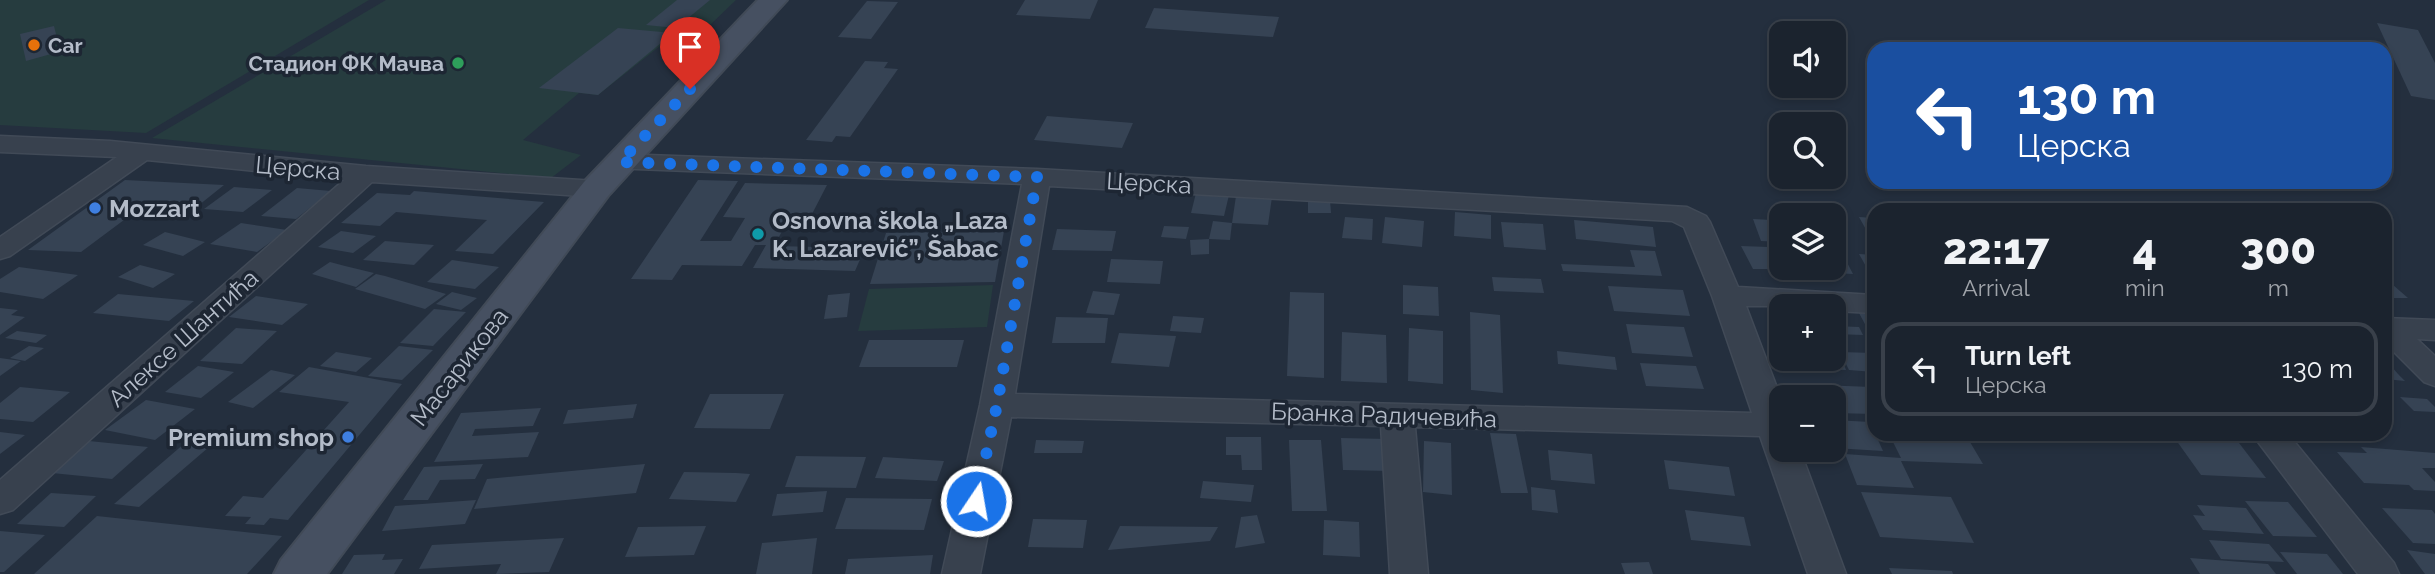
<!DOCTYPE html>
<meta charset="utf-8">
<style>
body{margin:0;font-family:Raleway,sans-serif;background:#282f3a;color:#f1f3f6;height:100vh;display:flex;flex-direction:column;font-size:26px;white-space:nowrap}
*{box-sizing:border-box;margin:0}
p{font-size:23px;color:#a0a4aa}
.icon{flex:none;width:38px;height:38px;fill:none;stroke:currentColor;stroke-width:2;stroke-linecap:round;stroke-linejoin:round}
.map{position:relative;flex:1;overflow:hidden}
.panel{position:absolute;left:1867px;top:203px;width:525px;height:238px;display:flex;flex-direction:column;background:#1b232e;border-radius:21px;box-shadow:0 4px 10px #0003,0 0 0 2px #39404a}
.panel>*{flex:none}
.top-card{position:absolute;left:1867px;top:42px;width:525px;height:147px;border-radius:21px;box-shadow:0 4px 10px #0003,0 0 0 2px #39404a;background:#1a4fa0;color:#fff;overflow:hidden}
.tools{position:absolute;left:1769px;top:21px;display:grid;gap:14px}
.tools a{display:grid;place-items:center;width:77px;height:77px;border-radius:14px;background:#1b232e;box-shadow:0 4px 10px #0003,0 0 0 2px #39404a;font-size:35px}
.pin{position:absolute;display:grid;place-items:center;width:60px;height:60px;color:#fff;margin:-72px -30px;border-radius:50% 50% 50% 0;rotate:-45deg;box-shadow:0 0 7px #0007}
.pin .icon{rotate:45deg}
.me{position:absolute;width:77px;margin:-38px;rotate:12deg;stroke-linejoin:round;filter:drop-shadow(0 0 5px #0008)}
.turn{display:flex;align-items:center;gap:24px;height:147px;padding:0 35px;font-size:32px}
.turn .icon{width:91px;height:91px;stroke-width:2.5}
.turn b{display:block;font-size:49px;line-height:60px}
.eta{display:flex;justify-content:space-evenly;align-items:center;height:119px;text-align:center}
.eta b{font-size:42px;font-weight:800;line-height:49px}
ul{padding:0;list-style:none}
li{display:flex;align-items:center;gap:21px;height:94px;margin:0 14px 10px;padding:0 21px;border:4px solid #39404a;border-radius:21px}
li div{flex:1}
li b{display:block;font-size:26px}
li em{font-style:normal}
.map>svg:first-child{display:block}
</style>
<div class="map">
<svg width="2435" height="574" viewBox="0 0 2435 574">
<rect width="100%" height="100%" fill="#242f3e"/>
<g fill="#263c3f">
<polygon points="0,0 369,0 146,133 0,125"/>
<polygon points="386,0 736,0 710,25 675,34 598,95 579,93 523,140 581,155 551,178 152,138"/>
<polygon points="993,285 987,327 858,331 869,289"/>
</g>
<g fill="#364354">
<polygon points="677,0 710,0 676,28 646,25"/>
<polygon points="1025,0 1098,0 1090,19 1016,15"/>
<polygon points="867,1 898,2 871,39 838,37"/>
<polygon points="1154,8 1279,17 1273,37 1145,28"/>
<polygon points="2377,23 2418,30 2435,63 2435,100 2411,96"/>
<polygon points="54,26 58,42 49,44 51,54 26,61 20,34"/>
<polygon points="618,28 673,33 598,95 539,88"/>
<polygon points="865,61 888,62 884,68 898,69 850,137 836,136 832,142 806,140"/>
<polygon points="1047,116 1133,123 1122,148 1034,140"/>
<polygon points="125,180 224,185 184,217 132,214 81,252 28,250"/>
<polygon points="698,180 738,181 700,241 731,241 745,218 723,217 745,183 827,185 812,214 792,213 774,246 865,248 855,271 753,268 766,245 755,245 742,266 682,265 672,280 631,279"/>
<polygon points="234,187 272,190 243,212 204,209"/>
<polygon points="297,188 331,191 296,219 261,216"/>
<polygon points="414,191 544,202 493,254 455,251 487,220 396,212 380,226 341,223 377,193 410,195"/>
<polygon points="1196,193 1229,195 1224,216 1191,213"/>
<polygon points="1236,196 1272,197 1268,225 1232,223"/>
<polygon points="1308,199 1330,200 1331,213 1308,213"/>
<polygon points="1455,212 1491,215 1491,239 1454,236"/>
<polygon points="1345,217 1373,219 1372,240 1342,238"/>
<polygon points="1385,217 1424,221 1422,247 1382,243"/>
<polygon points="1859,217 1874,218 1874,244"/>
<polygon points="1753,219 1772,220 1781,242 1761,241"/>
<polygon points="1574,220 1653,227 1656,247 1576,239"/>
<polygon points="1213,221 1232,223 1230,240 1209,239"/>
<polygon points="1501,222 1543,224 1546,250 1504,247"/>
<polygon points="241,223 287,230 257,252 210,244"/>
<polygon points="1164,226 1189,227 1186,239 1161,237"/>
<polygon points="1057,229 1116,231 1112,251 1052,250"/>
<polygon points="341,231 376,236 353,253 318,247"/>
<polygon points="1004,231 995,282 870,284 886,233"/>
<polygon points="165,232 205,242 183,256 143,245"/>
<polygon points="1209,239 1209,254 1191,255 1190,240"/>
<polygon points="385,241 434,245 414,265 363,260"/>
<polygon points="1834,245 1838,245 1853,274 1812,272 1810,268 1834,268"/>
<polygon points="1741,246 1769,247 1773,255 1782,255 1782,269 1753,269"/>
<polygon points="1630,250 1655,251 1662,276 1563,271 1561,264 1635,267"/>
<polygon points="1859,254 1874,255 1874,277 1872,277"/>
<polygon points="1111,259 1163,261 1160,284 1107,282"/>
<polygon points="452,260 499,267 475,289 427,282"/>
<polygon points="330,262 345,266 374,273 356,287 312,274"/>
<polygon points="140,265 175,274 153,288 118,277"/>
<polygon points="19,267 78,275 43,299 0,292 0,279"/>
<polygon points="376,274 385,276 446,294 425,309 355,289"/>
<polygon points="1492,277 1541,279 1544,293 1494,291"/>
<polygon points="2385,278 2408,298 2385,298"/>
<polygon points="1403,285 1438,287 1439,316 1403,314"/>
<polygon points="1608,286 1683,290 1690,316 1614,311"/>
<polygon points="1093,291 1120,294 1114,315 1086,313"/>
<polygon points="452,292 477,298 461,310 436,304"/>
<polygon points="1290,292 1324,293 1324,378 1287,376"/>
<polygon points="850,293 847,317 824,319 828,295"/>
<polygon points="118,294 194,301 169,321 93,313"/>
<polygon points="256,296 308,304 282,325 229,317"/>
<polygon points="0,308 18,310 11,315 25,317 0,335"/>
<polygon points="434,309 466,312 433,346 400,343"/>
<polygon points="1770,311 1782,312 1782,337"/>
<polygon points="1470,312 1500,315 1503,393 1471,390"/>
<polygon points="1859,313 1874,314 1874,341"/>
<polygon points="1173,316 1204,318 1201,333 1170,331"/>
<polygon points="1056,317 1108,318 1105,343 1052,343"/>
<polygon points="1626,324 1684,327 1693,357 1632,353"/>
<polygon points="1834,326 1859,327 1863,335 1834,334"/>
<polygon points="236,328 277,331 242,364 200,361"/>
<polygon points="1409,328 1443,331 1443,384 1408,381"/>
<polygon points="17,331 47,335 36,343 5,338"/>
<polygon points="1342,332 1386,335 1387,383 1341,381"/>
<polygon points="1119,333 1176,336 1169,367 1111,363"/>
<polygon points="869,340 964,340 957,367 859,367"/>
<polygon points="29,346 44,348 25,361 10,358"/>
<polygon points="399,346 433,350 402,380 368,376"/>
<polygon points="1834,349 1838,349 1846,370 1792,367 1789,359 1834,359"/>
<polygon points="1557,351 1615,357 1617,370 1558,364"/>
<polygon points="336,352 372,358 356,372 320,366"/>
<polygon points="1840,352 1874,353 1874,372 1849,370"/>
<polygon points="0,358 21,361 0,376"/>
<polygon points="2385,359 2398,374 2405,381 2385,379"/>
<polygon points="1640,363 1696,366 1704,389 1646,386"/>
<polygon points="198,366 234,372 201,398 165,392"/>
<polygon points="309,367 402,384 288,520 270,518 264,525 245,524 251,517 225,516 243,496 263,498 349,402 279,392"/>
<polygon points="271,370 295,375 253,408 228,402"/>
<polygon points="1794,384 1872,387 1874,414 1834,413 1834,397 1800,397"/>
<polygon points="20,387 70,392 33,422 0,419 0,403"/>
<polygon points="710,394 784,394 770,429 694,428"/>
<polygon points="2400,397 2427,399 2435,407 2435,412 2414,411"/>
<polygon points="146,400 195,409 155,440 105,430"/>
<polygon points="637,404 633,418 563,424 568,410"/>
<polygon points="541,408 533,426 475,429 472,436 539,432 528,457 434,462 461,413"/>
<polygon points="1834,420 1870,422 1883,451 1834,448"/>
<polygon points="0,432 25,435 0,454"/>
<polygon points="1490,433 1516,434 1528,493 1501,493"/>
<polygon points="2178,434 2236,434 2240,438 2180,437"/>
<polygon points="1226,437 1261,437 1262,470 1242,470 1241,455 1226,455"/>
<polygon points="1341,438 1388,439 1391,471 1343,470"/>
<polygon points="1891,438 1970,442 1983,464 1901,461 1914,488 1857,485 1845,454 1901,458"/>
<polygon points="1036,440 1084,441 1082,453 1034,453"/>
<polygon points="1289,440 1321,440 1327,511 1292,511"/>
<polygon points="2176,440 2239,443 2266,478 2201,475"/>
<polygon points="89,441 148,447 112,479 52,473"/>
<polygon points="1424,441 1451,443 1452,495 1423,492"/>
<polygon points="185,443 209,447 139,507 114,504"/>
<polygon points="2361,447 2435,453 2435,468 2422,468 2435,482 2435,491 2414,490 2409,485 2364,483 2337,452 2367,453"/>
<polygon points="1548,450 1592,454 1595,484 1551,480"/>
<polygon points="796,456 866,457 856,488 785,487"/>
<polygon points="883,457 944,461 937,481 875,478"/>
<polygon points="1664,460 1729,467 1735,496 1669,489"/>
<polygon points="483,464 475,479 440,480 428,500 403,500 424,467"/>
<polygon points="645,464 636,493 474,509 487,479"/>
<polygon points="684,472 736,473 750,474 736,502 669,499"/>
<polygon points="1203,481 1254,485 1251,502 1200,498"/>
<polygon points="1531,487 1555,490 1558,513 1532,510"/>
<polygon points="827,491 823,512 772,516 777,494"/>
<polygon points="1861,492 1951,497 1974,543 1880,537"/>
<polygon points="51,493 96,496 64,527 17,524"/>
<polygon points="846,498 932,499 924,530 835,529"/>
<polygon points="476,500 465,524 382,531 395,506"/>
<polygon points="2245,501 2288,502 2317,537 2273,536"/>
<polygon points="2197,505 2246,508 2264,534 2203,530 2193,515 2205,516"/>
<polygon points="2382,508 2432,510 2435,514 2435,544 2413,543"/>
<polygon points="1685,510 1744,517 1751,546 1691,540"/>
<polygon points="1257,515 1265,543 1235,548 1241,517"/>
<polygon points="97,516 282,536 247,574 34,574"/>
<polygon points="1033,519 1087,520 1083,548 1028,547"/>
<polygon points="1324,520 1359,522 1360,557 1323,555"/>
<polygon points="706,526 694,555 625,557 638,527"/>
<polygon points="1120,526 1218,527 1210,541 1108,550"/>
<polygon points="0,531 45,535 4,572 0,572"/>
<polygon points="564,538 549,572 496,574 501,564 419,569 432,545"/>
<polygon points="817,538 812,574 756,574 762,543"/>
<polygon points="2209,540 2269,544 2284,562 2221,559"/>
<polygon points="2407,550 2435,554 2435,574 2425,574"/>
<polygon points="2280,552 2327,554 2343,574 2297,574"/>
<polygon points="385,554 382,560 403,559 394,574 342,574 354,555"/>
<polygon points="933,555 930,574 845,574 848,559"/>
<polygon points="2190,558 2268,564 2276,574 2200,574"/>
<polygon points="1649,562 1653,574 1625,574 1621,563"/>
<polygon points="1889,568 1952,571 1953,574 1892,574"/>
</g>
<g fill="none" stroke-linecap="round" stroke-linejoin="round">
<defs>
<g id="street">
<polygon points="0,136 110,141 366,166 596,181 605,183 609,189 605,195 596,197 372,182 13,510 0,514 0,480 344,180 147,160 10,256 0,259 0,237 117,157 0,152"/>
<path d="M620,154L1037,169L1687,207L1706,216L1710,222L1738,287L1874,295V313L1834,311V306H1746L1782,401V450H1800L1846,574H1808L1760,436L1415,427L1428,574H1390L1381,426L1011,417L980,574H942L980,405L1022,184L611,168L607,162L611,156ZM1049,186L1672,221L1684,227L1712,296L1752,413L1015,394Z"/>
<polygon points="2385,318 2435,320 2435,340 2417,339 2435,356 2435,386 2424,382 2385,343"/>
<polygon points="2252,434 2288,434 2394,563 2399,574 2358,574"/>
</g>
<polygon id="secondary" points="758,0 787,0 608,196 327,574 274,574 281,560 584,182"/>
</defs>
<use href="#street" stroke="#414a57" stroke-width="3"/>
<use href="#secondary" stroke="#414a57" stroke-width="4"/>
<use href="#street" fill="#38414e" fill-rule="evenodd"/>
<use href="#secondary" fill="#465061" fill-rule="evenodd"/>
</g>
<g fill="none" stroke-linecap="round" stroke-linejoin="round">
<polyline stroke="#1a73e8" stroke-width="12" stroke-dasharray="0 21.6" points="690,89 620,162 1037,177 997,405 976,501"/>
</g>
<circle fill="#e8710a" stroke="#1d2633" stroke-width="2.5" cx="34" cy="45" r="7"/>
<circle fill="#2e9e5b" stroke="#1d2633" stroke-width="2.5" cx="458" cy="63" r="7"/>
<g fill="#3f7fe0" stroke="#1d2633" stroke-width="2.5">
<circle cx="95" cy="208" r="7"/>
<circle cx="348" cy="437" r="7"/>
</g>
<circle fill="#0f9aa8" stroke="#1d2633" stroke-width="2.5" cx="758" cy="234" r="7"/>
<g text-anchor="middle" dominant-baseline="central" stroke-width="7" stroke-linejoin="round" paint-order="stroke">
<g font-size="21" font-weight="bold" fill="#b4bcc9" stroke="#1d2633" text-anchor="start">
<text x="48" y="45">Car</text>
<text x="444" y="63" text-anchor="end">Стадион ФК Мачва</text>
</g>
<g font-size="24" fill="#b4bcc9" stroke="#1d2633">
<text transform="translate(298 168) rotate(5)">Церска</text>
<text transform="translate(1149 183) rotate(3)">Церска</text>
<text transform="translate(183 338) rotate(-42)">Алексе Шантића</text>
<text transform="translate(459 367) rotate(-52)">Масарикова</text>
<text transform="translate(1384 415) rotate(2)">Бранка Радичевића</text>
</g>
<g font-size="24" font-weight="bold" fill="#b4bcc9" stroke="#1d2633" text-anchor="start">
<text x="109" y="208">Mozzart</text>
<text x="772" y="220">Osnovna škola „Laza<tspan x="772" dy="28">K. Lazarević”, Šabac</tspan></text>
<text x="334" y="437" text-anchor="end">Premium shop</text>
</g>
</g>
</svg>
<div class="tools">
<a><svg class="icon" aria-label="sound" viewBox="0 0 24 24"><path d="M4 9h4l5-4v14l-5-4H4zM17 9q2 3 0 6"/></svg></a>
<a><svg class="icon" aria-label="search" viewBox="0 0 24 24"><circle cx="10" cy="10" r="6"/><path d="M15 15l6 6"/></svg></a>
<a><svg class="icon" aria-label="layers" viewBox="0 0 24 24"><path d="M12 4l9 5-9 5-9-5zM3 14l9 5 9-5"/></svg></a>
<a>+</a>
<a>−</a>
</div>
<div class="pin" style="left:690px;top:89px;background:#d93025"><svg class="icon" aria-label="arrive" viewBox="0 0 24 24"><path d="M6 21V4h12l-3 4 3 4H6"/></svg></div>
<svg class="me" style="left:976px;top:501px" viewBox="-20 -20 40 40"><circle r="17" fill="#1a73e8" stroke="#fff" stroke-width="3"/><path d="M0-11L8 9 0 5-8 9z" fill="#fff"/></svg>
<div class="top-card">
<div class="turn"><svg class="icon" aria-label="left" viewBox="0 0 24 24"><path d="M17 20v-9H6M10 6l-5 5 5 5"/></svg><div><b>130 m</b>Церска</div></div>
</div>
<section class="panel">
<div class="eta">
<div><b>22:17</b><p>Arrival</p></div>
<div><b>4</b><p>min</p></div>
<div><b>300</b><p>m</p></div>
</div>
<ul>
<li><svg class="icon" aria-label="left" viewBox="0 0 24 24"><path d="M17 20v-9H6M10 6l-5 5 5 5"/></svg><div><b>Turn left</b><p>Церска</p></div><em>130 m</em></li>
</ul>
</section>
</div>
